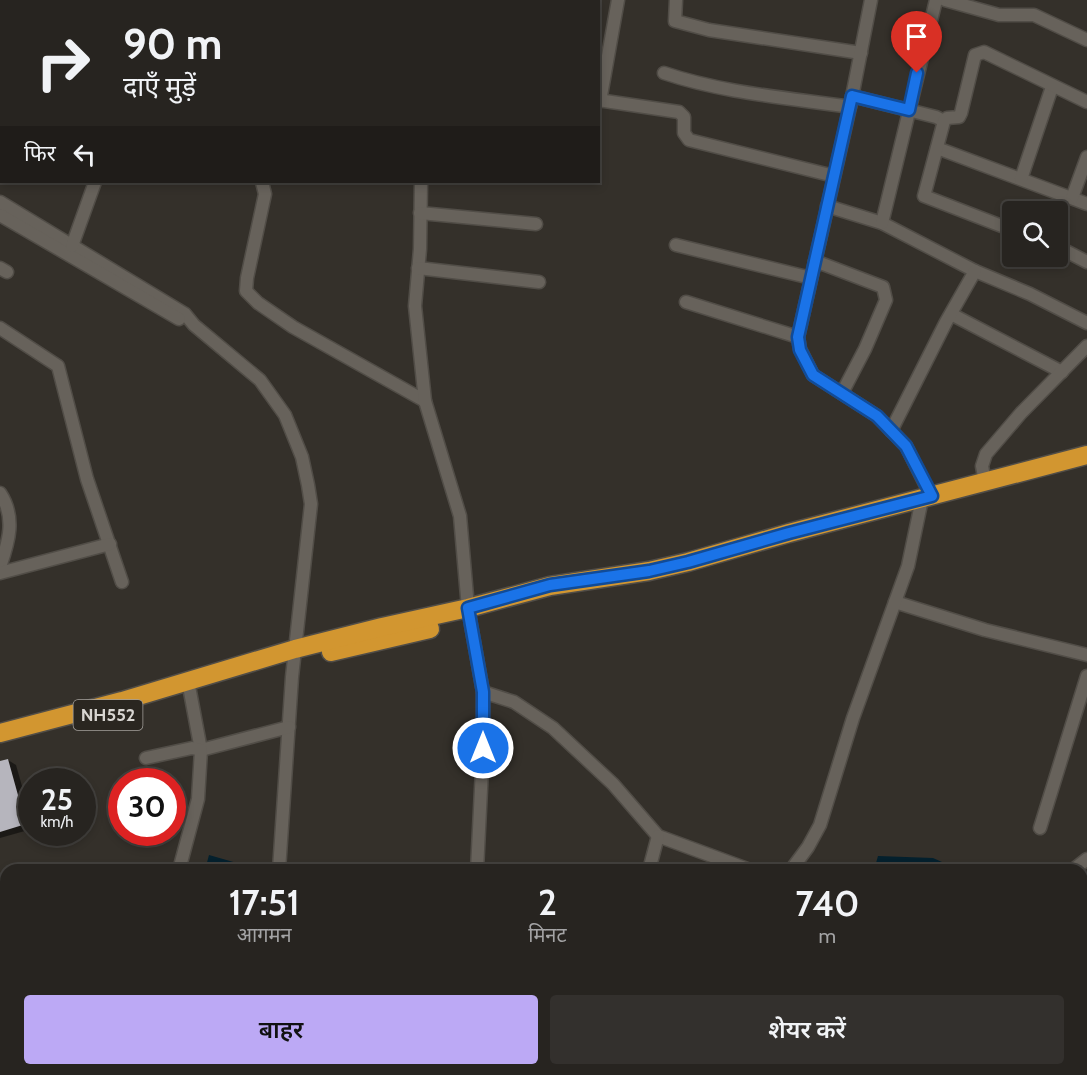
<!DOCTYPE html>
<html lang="hi">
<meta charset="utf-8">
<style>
body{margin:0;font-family:Cabin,"Noto Sans Devanagari",sans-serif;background:#33302d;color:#f1f3f6;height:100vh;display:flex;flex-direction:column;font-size:22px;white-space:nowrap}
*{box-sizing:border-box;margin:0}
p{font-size:20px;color:#a4a4a5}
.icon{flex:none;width:33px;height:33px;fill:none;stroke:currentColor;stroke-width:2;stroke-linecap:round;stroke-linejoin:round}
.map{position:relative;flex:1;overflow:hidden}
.side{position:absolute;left:0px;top:864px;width:1088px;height:212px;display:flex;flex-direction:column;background:#272420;border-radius:18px 18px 0 0;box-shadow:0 3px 9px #0003,0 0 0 2px #43413e}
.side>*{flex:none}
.top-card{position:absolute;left:0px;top:0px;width:600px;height:183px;box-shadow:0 3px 9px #0003,0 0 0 2px #43413e;background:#272420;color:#f1f3f6;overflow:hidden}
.controls{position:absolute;left:1002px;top:201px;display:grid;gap:12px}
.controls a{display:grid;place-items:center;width:66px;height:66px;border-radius:6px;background:#272420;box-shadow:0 3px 9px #0003,0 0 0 2px #43413e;font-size:30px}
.speed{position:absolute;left:18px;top:768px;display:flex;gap:12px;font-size:30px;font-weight:700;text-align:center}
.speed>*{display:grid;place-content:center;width:78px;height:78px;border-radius:50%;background:#272420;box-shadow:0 3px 9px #0003,0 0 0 2px #43413e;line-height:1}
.speed small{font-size:15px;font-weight:400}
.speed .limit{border:9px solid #d22;background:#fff;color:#111}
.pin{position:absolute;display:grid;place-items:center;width:51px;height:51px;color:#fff;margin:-62px -26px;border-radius:50% 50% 50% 0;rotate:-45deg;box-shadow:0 0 6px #0007}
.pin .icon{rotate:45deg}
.me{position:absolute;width:66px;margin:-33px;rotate:0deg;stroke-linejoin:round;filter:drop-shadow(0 0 4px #0008)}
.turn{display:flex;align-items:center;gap:21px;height:126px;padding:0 24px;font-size:27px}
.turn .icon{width:78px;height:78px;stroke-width:2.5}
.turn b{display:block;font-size:42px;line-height:51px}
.then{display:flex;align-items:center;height:57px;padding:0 24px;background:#0003;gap:12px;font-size:22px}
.eta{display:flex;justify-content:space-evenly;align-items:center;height:102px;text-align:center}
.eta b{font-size:36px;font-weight:600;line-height:42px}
.primary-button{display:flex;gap:12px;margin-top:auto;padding:12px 24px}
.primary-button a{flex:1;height:69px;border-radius:6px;background:#bca9f5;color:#111;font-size:24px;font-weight:600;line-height:69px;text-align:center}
.primary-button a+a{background:#33302d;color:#f1f3f6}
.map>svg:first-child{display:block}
</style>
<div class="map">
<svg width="1087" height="1075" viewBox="0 0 1087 1075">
<rect width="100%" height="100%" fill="#34302a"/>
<g fill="#04202d">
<polygon points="209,855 261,870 205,870"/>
<polygon points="878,856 933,858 960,870 874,870"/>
</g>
<polygon fill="#0007" points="8,760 16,765 32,821 32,829 0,838 0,762"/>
<polygon fill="#b6b5bd" points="8,759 26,824 0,832 0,761"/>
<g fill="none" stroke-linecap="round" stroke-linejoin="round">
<defs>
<g id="minor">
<polyline points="17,0 18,2"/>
<polyline points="98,0 98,2"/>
<polyline points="420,0 420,2"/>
<polyline points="676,0 675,21 709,30 861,53"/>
<polyline points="871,0 850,107 798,337 800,349 813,375 877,416 906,446 931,496"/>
<polyline points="945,0 999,15 1034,15 1087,40"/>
<polyline points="0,11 2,12"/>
<polyline points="0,57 2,57"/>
<path d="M664,73C723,93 789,98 850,107"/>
<polyline points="0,94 2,94"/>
<polyline points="852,96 936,117 944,121"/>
<polyline points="598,100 679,112 684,117 684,133 689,140 834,176"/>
<polyline points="600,101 618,0"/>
<polyline points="937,148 1087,204"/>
<polyline points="1021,179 1052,87"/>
<polyline points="262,182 265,194 247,278 246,291 258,303 293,327 425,401"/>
<polyline points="421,182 420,249 415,306 425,401 460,516 468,608 483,692 514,702 553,728 613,784 658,836 750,870"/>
<polyline points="1072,198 1087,157"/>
<polyline points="0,202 185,314 194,325 260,380 285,415 302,457 308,485 311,504 292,677 279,870"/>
<polyline points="827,206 882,223 975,271 1030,294 1087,323"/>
<polyline points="420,213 536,224"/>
<polyline points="0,215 179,319"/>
<polyline points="882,223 936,0"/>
<polyline points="1012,230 924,196 944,121 947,118 959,117 961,113 975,55 984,52 1087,102"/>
<polyline points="676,245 811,278"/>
<polyline points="72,246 95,182"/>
<polyline points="1058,247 1087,262"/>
<polyline points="815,261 883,287 886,300 865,349 842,393"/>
<polyline points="0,268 7,272"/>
<polyline points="418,268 539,282"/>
<polyline points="686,302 798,337"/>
<polyline points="951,314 1062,372"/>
<polyline points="0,328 58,366 87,479 122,582"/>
<polyline points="891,431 946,322 975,271"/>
<polyline points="985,482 982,466 986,454 1021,413 1087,346"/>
<path d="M0,493C16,517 9,541 0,567"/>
<polyline points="0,573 110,544"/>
<polyline points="895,602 985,630 1087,655"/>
<polyline points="188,681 201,750 289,727"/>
<polyline points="146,758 192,748 201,750 198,799 179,870"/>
<polyline points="1040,828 1087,676"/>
<polyline points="477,870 483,748 483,692"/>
<polyline points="649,870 658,836"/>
<polyline points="791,870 808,847 820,825 853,718 908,566 922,499"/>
<polyline points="1073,870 1087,859"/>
<polyline points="1082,912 1087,913"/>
<polyline points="358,1070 363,1075"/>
<polyline points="761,1070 761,1075"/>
<polyline points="1041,1070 1041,1072 1046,1075"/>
<polyline points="215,1075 229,1070"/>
<polyline points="266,1075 267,1070"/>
<polyline points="560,1075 562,1070"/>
</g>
<g id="highway">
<polyline points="331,652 430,629"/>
<polyline points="0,733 122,701 295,649 382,627 468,608 550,586 649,571 688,562 789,533 1087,455"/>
</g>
</defs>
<use href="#minor" stroke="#514d47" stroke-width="15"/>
<use href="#highway" stroke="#514d47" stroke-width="21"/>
<use href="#minor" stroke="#67625b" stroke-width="12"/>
<use href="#highway" stroke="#d29630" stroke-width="18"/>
</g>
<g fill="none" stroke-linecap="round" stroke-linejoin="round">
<defs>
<polyline id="route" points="483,748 483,692 468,608 550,585 649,571 688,562 789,533 932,496 906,446 877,416 813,375 800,350 798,337 852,96 909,110 917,73"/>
</defs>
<use href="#route" stroke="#114b97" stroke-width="15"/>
<use href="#route" stroke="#1a73e8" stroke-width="10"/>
</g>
<g text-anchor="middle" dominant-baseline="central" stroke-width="6" stroke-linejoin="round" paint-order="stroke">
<rect fill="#2a2620" stroke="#a4a09c" stroke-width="1.5" x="73.5" y="700" width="69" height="30" rx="4.5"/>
<g font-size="18" font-weight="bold" fill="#d8d5d1">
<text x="108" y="715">NH552</text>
</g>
</g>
</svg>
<div class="controls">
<a><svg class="icon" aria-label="search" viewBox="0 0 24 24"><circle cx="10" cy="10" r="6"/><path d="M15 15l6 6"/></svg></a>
</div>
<div class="speed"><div>25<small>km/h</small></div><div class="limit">30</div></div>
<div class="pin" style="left:917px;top:73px;background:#d93025"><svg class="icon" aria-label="arrive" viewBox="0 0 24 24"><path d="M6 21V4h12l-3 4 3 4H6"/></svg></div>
<svg class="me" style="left:483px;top:748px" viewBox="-20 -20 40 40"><circle r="17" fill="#1a73e8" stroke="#fff" stroke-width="3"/><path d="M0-11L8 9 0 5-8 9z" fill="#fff"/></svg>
<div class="top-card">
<div class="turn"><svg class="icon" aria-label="right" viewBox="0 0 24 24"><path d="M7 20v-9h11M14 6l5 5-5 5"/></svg><div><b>90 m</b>दाएँ मुड़ें</div></div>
<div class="then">फिर<svg class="icon" aria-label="left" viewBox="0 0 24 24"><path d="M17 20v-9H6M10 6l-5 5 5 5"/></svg></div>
</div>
<section class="side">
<div class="eta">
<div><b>17:51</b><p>आगमन</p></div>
<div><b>2</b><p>मिनट</p></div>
<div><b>740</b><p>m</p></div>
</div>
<div class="primary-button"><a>बाहर</a><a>शेयर करें</a></div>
</section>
</div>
